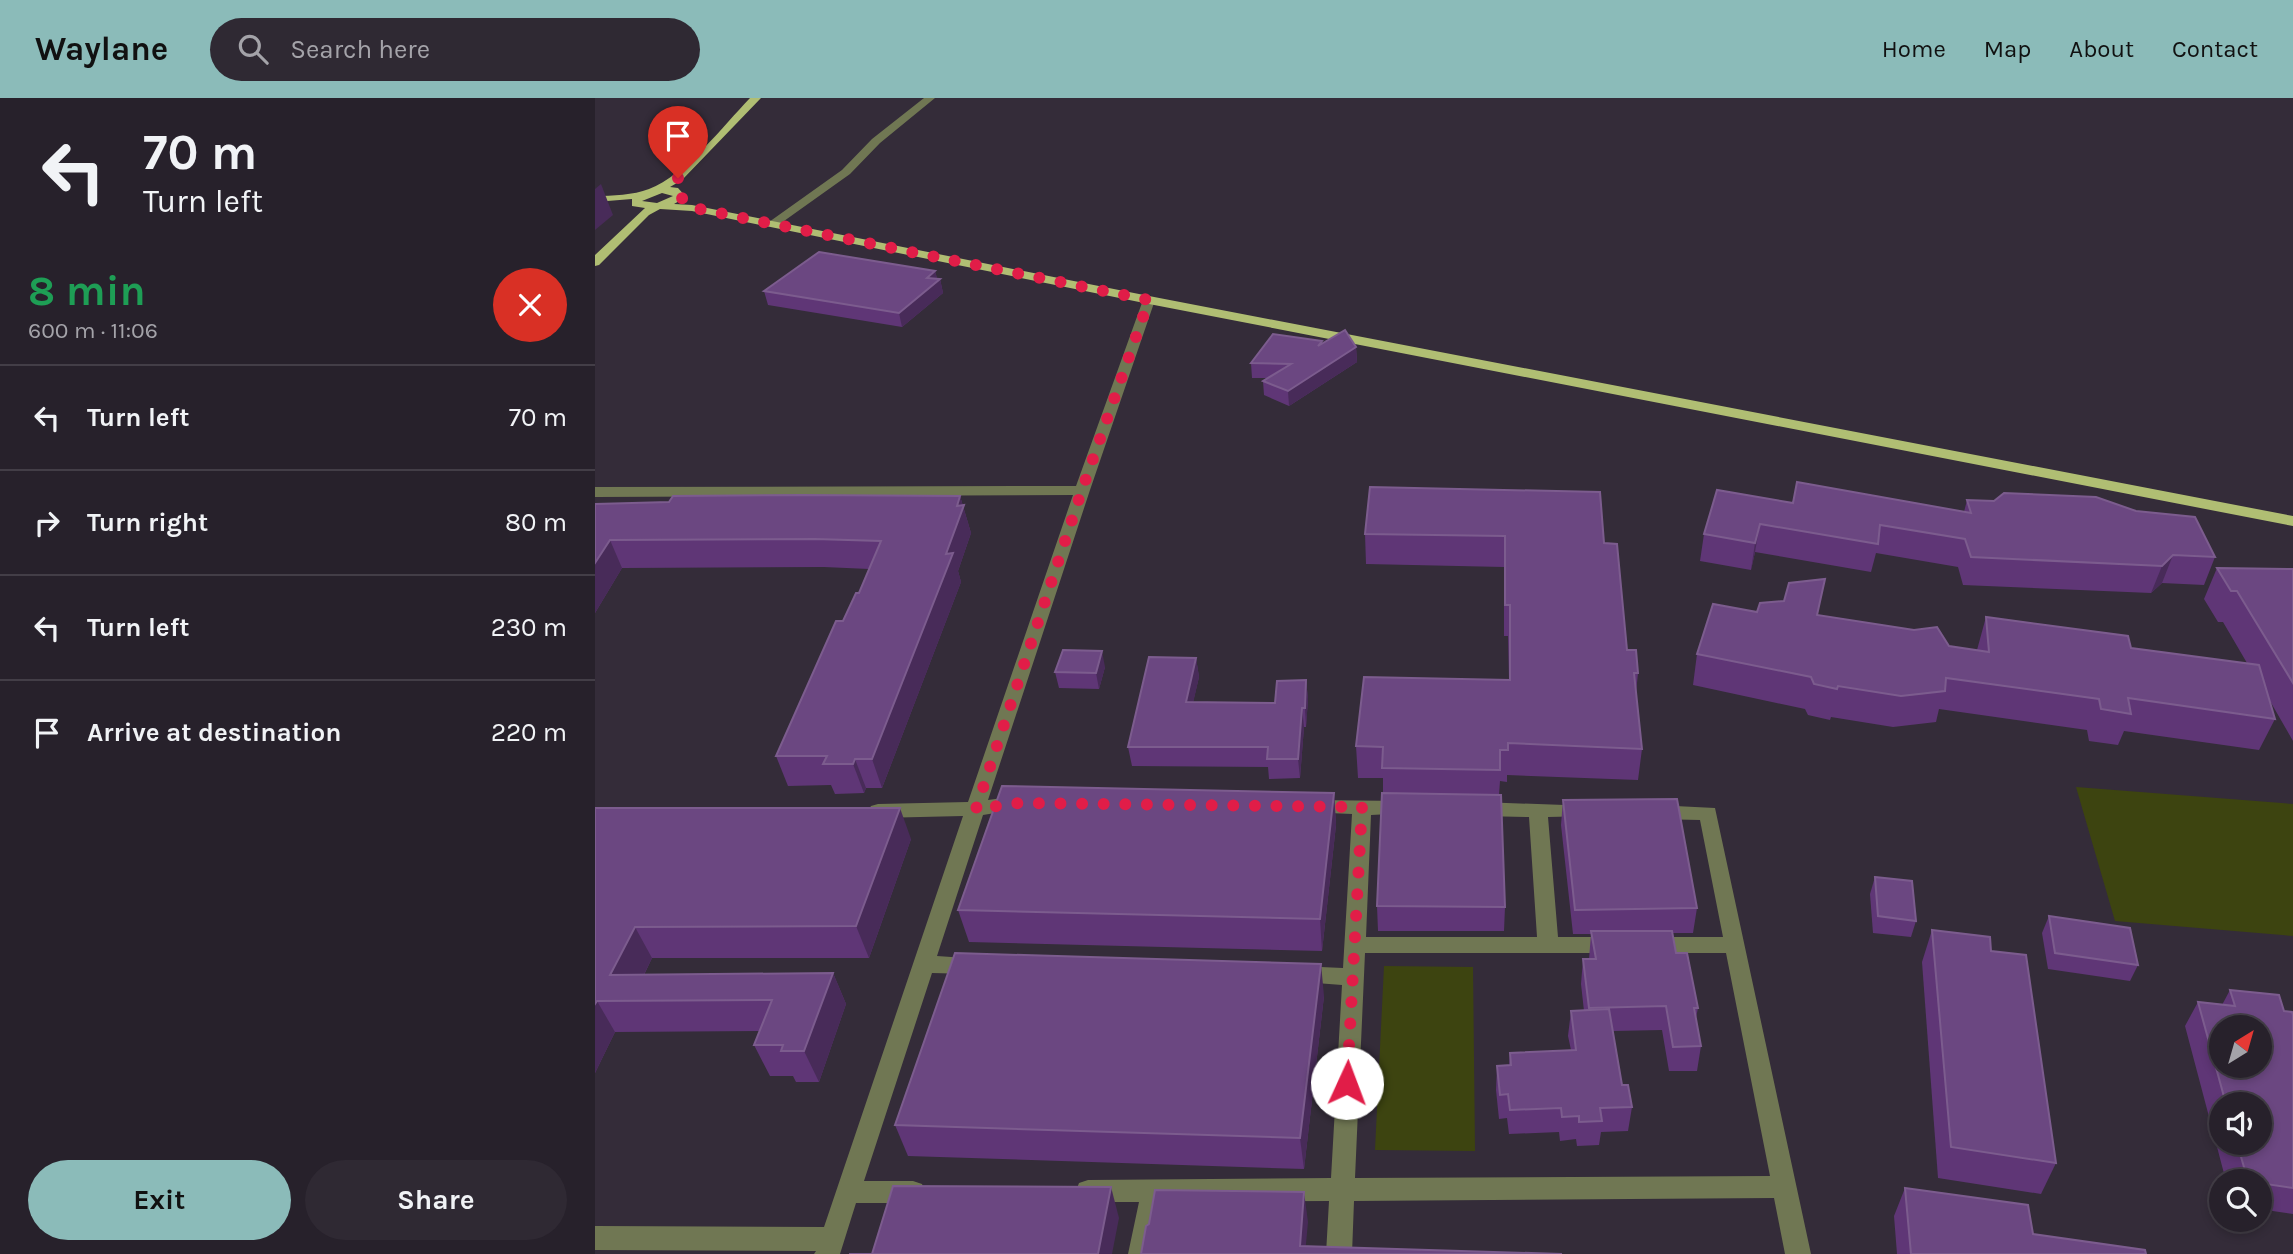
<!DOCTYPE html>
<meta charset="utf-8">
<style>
body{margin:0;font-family:Karla,sans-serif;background:#2f2933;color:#f1f3f6;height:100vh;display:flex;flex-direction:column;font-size:26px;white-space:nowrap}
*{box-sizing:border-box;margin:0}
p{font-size:23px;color:#a4a3a9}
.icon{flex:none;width:38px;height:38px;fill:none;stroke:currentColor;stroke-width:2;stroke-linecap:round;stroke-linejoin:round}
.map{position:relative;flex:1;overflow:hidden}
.side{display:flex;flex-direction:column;background:#27212b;width:595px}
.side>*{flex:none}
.guide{background:#27212b;color:#f1f3f6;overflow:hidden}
.needle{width:46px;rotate:37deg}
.tools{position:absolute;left:1614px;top:917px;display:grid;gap:14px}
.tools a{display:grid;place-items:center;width:63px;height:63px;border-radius:50%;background:#27212b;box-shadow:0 4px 10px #0003,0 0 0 2px #433e47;font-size:35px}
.pin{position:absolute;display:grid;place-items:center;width:60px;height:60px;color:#fff;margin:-72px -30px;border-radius:50% 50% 50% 0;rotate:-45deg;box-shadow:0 0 7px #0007}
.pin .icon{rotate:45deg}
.me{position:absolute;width:77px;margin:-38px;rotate:2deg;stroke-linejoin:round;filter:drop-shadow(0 0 5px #0008)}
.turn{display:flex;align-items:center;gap:24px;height:147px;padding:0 28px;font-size:32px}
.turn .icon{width:91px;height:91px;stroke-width:2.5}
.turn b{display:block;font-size:49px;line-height:60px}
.round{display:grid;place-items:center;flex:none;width:74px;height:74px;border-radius:37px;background:#2f2933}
.head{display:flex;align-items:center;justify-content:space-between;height:119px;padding:0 28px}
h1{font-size:42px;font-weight:700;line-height:52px;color:#1e9e55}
.button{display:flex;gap:14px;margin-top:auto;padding:14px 28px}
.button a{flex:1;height:80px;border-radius:42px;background:#8bbbb9;color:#111;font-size:28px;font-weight:700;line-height:80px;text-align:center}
.button a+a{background:#2f2933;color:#f1f3f6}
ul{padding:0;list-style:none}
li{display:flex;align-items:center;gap:21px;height:105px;padding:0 28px;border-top:2px solid #433e47}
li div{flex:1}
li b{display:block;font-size:26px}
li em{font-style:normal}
header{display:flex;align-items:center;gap:42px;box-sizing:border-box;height:98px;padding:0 35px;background:#8bbbb9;color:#111}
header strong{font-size:33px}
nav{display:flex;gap:38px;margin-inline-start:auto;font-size:24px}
.search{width:490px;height:63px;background:#2f2933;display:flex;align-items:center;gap:18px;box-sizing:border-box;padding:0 24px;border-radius:38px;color:#a4a3a9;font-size:26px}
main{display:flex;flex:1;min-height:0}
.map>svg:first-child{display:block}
</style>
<header>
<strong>Waylane</strong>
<div class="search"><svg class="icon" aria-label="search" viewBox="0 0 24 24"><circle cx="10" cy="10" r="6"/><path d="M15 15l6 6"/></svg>Search here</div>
<nav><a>Home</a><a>Map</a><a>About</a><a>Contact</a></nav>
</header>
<main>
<section class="side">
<div class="guide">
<div class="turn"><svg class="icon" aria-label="left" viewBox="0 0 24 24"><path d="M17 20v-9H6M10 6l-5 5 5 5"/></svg><div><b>70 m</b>Turn left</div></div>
</div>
<div class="head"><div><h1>8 min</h1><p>600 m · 11:06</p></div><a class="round" style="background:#d93025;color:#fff"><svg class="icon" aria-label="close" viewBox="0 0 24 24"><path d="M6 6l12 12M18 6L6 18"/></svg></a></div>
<ul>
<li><svg class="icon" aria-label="left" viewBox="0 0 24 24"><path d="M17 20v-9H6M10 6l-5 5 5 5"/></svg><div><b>Turn left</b></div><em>70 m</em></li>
<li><svg class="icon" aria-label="right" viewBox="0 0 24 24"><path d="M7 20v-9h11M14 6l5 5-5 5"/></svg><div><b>Turn right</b></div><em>80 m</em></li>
<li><svg class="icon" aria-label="left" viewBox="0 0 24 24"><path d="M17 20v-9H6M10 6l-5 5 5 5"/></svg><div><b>Turn left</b></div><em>230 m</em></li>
<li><svg class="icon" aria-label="arrive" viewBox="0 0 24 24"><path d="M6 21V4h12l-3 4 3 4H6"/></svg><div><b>Arrive at destination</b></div><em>220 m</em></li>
</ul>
<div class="button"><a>Exit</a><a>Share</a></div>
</section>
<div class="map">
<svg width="1698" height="1156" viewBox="0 0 1698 1156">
<rect width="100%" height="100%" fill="#342c39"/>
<g fill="#3d4410">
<polygon points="1481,689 1698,706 1698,838 1520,823"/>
<polygon points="789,868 878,869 880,1053 780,1052"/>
</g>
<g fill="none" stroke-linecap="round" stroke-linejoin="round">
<g fill="#707753" fill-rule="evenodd">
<polygon points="329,0 340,0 285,45 255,76 182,128 174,128 174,124 247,72 277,41"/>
<polygon points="554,198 560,202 495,392 393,702 423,698 430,700 433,705 430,710 388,717 342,858 385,861 388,867 385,873 377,876 337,875 269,1083 318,1083 327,1086 330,1094 327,1102 318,1105 261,1105 245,1156 219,1156 221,1153 0,1152 0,1128 229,1129 368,718 283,720 276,718 273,713 276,708 283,706 373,704 478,397 0,399 0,389 481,388 548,202"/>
<polygon points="717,702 808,703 815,705 818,710 815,715 776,717 771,839 942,839 934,719 885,718 878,716 875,711 878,706 885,704 997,708 1000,713 997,718 953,719 963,839 1018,839 1025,841 1029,847 1025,853 1018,855 770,855 760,1080 1175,1078 1131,855 1057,855 1050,853 1046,847 1050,841 1057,839 1128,839 1105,722 1060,721 1053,719 1050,714 1053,709 1060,707 1120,710 1216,1156 1190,1156 1179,1100 759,1103 757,1156 731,1156 734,1103 568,1104 559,1156 533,1156 544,1104 493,1104 484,1101 481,1093 484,1085 493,1082 736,1080 747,887 695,883 692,877 695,871 703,868 748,870 757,716 710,714 707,709 710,704"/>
</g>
<path fill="#b0be73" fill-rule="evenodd" d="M155,0H166L87,82L75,89L83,90L91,99L79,106L97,107L554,198L1698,418V428L554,206L97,113L65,111L54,117L4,167L0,168V157L50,110L37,108V101L0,104V98C18,98 38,97 54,91C91,77 128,28 155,0ZM67,95L78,98L62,105L47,103Z"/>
</g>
<g fill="#5f3676" fill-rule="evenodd">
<polygon points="340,173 342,181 345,181 348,195 307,229 173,207 169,193"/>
<polygon points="727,246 761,249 762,264 694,308 669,297 668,283 672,280 657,280 656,265"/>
<polygon points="775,389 1009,445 1032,552 1043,575 1041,595 1047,651 1043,682 912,677 912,684 905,683 904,697 910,809 909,833 783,833 782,808 788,695 788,680 763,680 761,648 914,582 913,538 909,538 909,469 771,466 770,436"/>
<polygon points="365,398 376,435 363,473 366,484 287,690 271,690 269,695 240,696 236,687 193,688 181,658 248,523 264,495 274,471 229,469 27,470 0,515 0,406"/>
<polygon points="1372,402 1620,459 1609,487 1567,485 1556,495 1368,487 1363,469 1281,455 1276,474 1160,454 1156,472 1105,463 1109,436 1198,405 1369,414"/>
<polygon points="1622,470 1698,471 1698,643 1675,603 1680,621 1664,652 1529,633 1523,647 1494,643 1492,632 1344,611 1341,624 1298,629 1236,619 1235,622 1213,617 1210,611 1098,587 1102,556 1162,514 1222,517 1354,548 1382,552 1391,519 1536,550 1652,565 1628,524 1623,524 1609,501"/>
<polygon points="601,560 604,579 598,604 680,605 711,582 713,601 711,629 709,629 705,680 674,681 673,669 537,668 533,649"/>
<polygon points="510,569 504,591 464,590 460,574"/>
<polygon points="739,695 741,727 727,853 374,844 363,812"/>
<polygon points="968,702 1102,810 1098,835 1077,835 1081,855 1103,910 1101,920 1106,948 1102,973 1074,973 1067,932 1018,933 1027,987 1037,1009 1033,1033 1006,1034 1004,1047 982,1048 981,1041 965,1043 964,1034 914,1036 912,1020 904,1021 901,992 902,968 914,967 915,955 976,952 973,938 976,913 989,913 986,886 988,861 994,861 996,836 978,836 966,727"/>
<polygon points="0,710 316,741 274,860 57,860 49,877 238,875 251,906 224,984 201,984 198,978 175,978 159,947 165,933 20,934 0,975"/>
<polygon points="1280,779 1321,823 1316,839 1278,835 1275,796"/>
<polygon points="1454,818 1543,867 1535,883 1453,871 1447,835"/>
<polygon points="1337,832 1396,853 1461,1065 1446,1096 1343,1080 1327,864"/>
<path d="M1635,892L1698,917V1116L1664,1111V1083H1631L1590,928L1603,904L1627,907ZM1626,1006H1664V1045H1626Z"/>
<polygon points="729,898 709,1071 313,1058 300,1027"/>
<polygon points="1310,1090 1438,1136 1551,1156 1302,1156 1299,1118"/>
</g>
<g fill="#482b59">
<polygon points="6,86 18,117 0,132 0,91"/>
<polygon points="340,173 343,183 345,181 348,195 307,229 304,215 332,180"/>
<polygon points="761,249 762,264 694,308 693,293"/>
<polygon points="365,398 376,435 363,473 366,484 287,690 277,661 351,456 362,408"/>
<polygon points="1165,426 1160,454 1156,472 1160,445"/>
<polygon points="15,442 27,470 0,515 0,465"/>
<polygon points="1578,457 1567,485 1556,495 1567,468"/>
<polygon points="507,553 510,569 504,591 501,575"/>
<polygon points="601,560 604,579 594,623 591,604"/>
<polygon points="711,582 713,601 711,629 710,610"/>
<polygon points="707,610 709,629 705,680 703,661"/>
<polygon points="260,661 271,690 269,695 258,666"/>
<polygon points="739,695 741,727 727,853 725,821"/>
<polygon points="305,710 316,741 274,860 261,828"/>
<polygon points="40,829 57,860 36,903 15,877"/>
<polygon points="726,866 729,898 709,1071 705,1040"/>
<polygon points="238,875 251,906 224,984 209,953"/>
<polygon points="2,903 20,934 0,975 0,906"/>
<polygon points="516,1089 524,1120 517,1156 503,1156"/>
<polygon points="709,1094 713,1124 710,1156 705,1148"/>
</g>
<g fill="#6b4781" stroke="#7c5c8e" stroke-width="2" fill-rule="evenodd">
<polygon points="224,154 340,173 332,180 345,181 304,215 169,193"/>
<polygon points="750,232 761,249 693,293 668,283 696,266 656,265 678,236 727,243 723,248"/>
<polygon points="1202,384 1376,415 1372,402 1399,403 1409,395 1501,399 1541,413 1600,419 1620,459 1578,457 1567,468 1376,459 1370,441 1285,427 1283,446 1165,426 1160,445 1109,436 1122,392 1198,405"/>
<polygon points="775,389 1005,394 1009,445 1022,446 1032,552 1041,552 1043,575 1039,575 1047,651 913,645 913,652 905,652 905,672 787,670 788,649 761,648 769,579 915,582 915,507 910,507 910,438 770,436"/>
<polygon points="206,397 365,398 362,408 369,407 351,456 358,455 277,661 260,661 258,666 228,666 232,658 181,658 241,523 248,523 261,495 264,495 286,443 220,441 15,442 0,465 0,406 74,404 78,398"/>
<polygon points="1622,470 1698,471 1698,585 1642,493 1636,493"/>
<polygon points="1230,481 1222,517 1319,532 1342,529 1354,548 1394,554 1391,519 1533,538 1536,550 1664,567 1680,621 1533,600 1536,616 1506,611 1504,601 1351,580 1350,593 1306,598 1243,588 1242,591 1219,586 1216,579 1102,556 1118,506 1162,514 1165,505 1189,503 1194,485"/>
<polygon points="468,552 507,553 501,575 460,574"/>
<polygon points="554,559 601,560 591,604 680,605 682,583 711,582 710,610 707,610 703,661 672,661 673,649 533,649"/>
<polygon points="407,688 739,695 725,821 363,812"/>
<polygon points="787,695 906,697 910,809 782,808"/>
<polygon points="1082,701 1102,810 980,812 968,702"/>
<polygon points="0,710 305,710 261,828 40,829 15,877 238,875 209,953 186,953 188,947 159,947 177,902 2,903 0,906"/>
<polygon points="1280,779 1317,783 1321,823 1283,818"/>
<polygon points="1454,818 1535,830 1543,867 1460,855"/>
<polygon points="1337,832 1395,839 1396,853 1431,857 1461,1065 1356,1049"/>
<polygon points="996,833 1077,833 1081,855 1092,855 1103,910 1099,910 1106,948 1078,949 1071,908 994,910 988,861 1001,861"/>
<polygon points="360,855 726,866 705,1040 300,1027"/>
<path d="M1635,892L1684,897L1689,913L1697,914L1698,917V1090L1664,1085V1083H1653L1642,1045H1664V1006H1631L1603,904L1640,908ZM1626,929H1664V968H1626Z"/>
<polygon points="1014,911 1027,987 1033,987 1037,1009 1005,1010 1007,1023 984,1024 984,1018 967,1019 966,1010 915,1012 913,996 905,997 902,968 916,967 915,955 981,952 976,913"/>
<polygon points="298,1088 516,1089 503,1156 254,1156 277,1156"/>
<polygon points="1310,1090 1433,1107 1438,1136 1550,1152 1551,1156 1316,1156"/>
<polygon points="560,1092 709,1094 705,1148 967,1156 546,1156 551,1128 554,1126"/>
</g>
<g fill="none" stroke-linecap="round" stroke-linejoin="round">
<polyline stroke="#e11d48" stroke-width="12" stroke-dasharray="0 21.6" points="83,80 85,99 104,111 554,202 487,392 381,711 425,705 767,709 752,985"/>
</g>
</svg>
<div class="tools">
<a><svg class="needle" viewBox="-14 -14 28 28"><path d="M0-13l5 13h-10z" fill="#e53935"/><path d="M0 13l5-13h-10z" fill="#a4a3a9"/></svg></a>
<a><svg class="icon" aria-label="sound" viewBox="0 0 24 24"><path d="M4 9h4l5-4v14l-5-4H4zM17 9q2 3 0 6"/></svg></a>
<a><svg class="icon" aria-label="search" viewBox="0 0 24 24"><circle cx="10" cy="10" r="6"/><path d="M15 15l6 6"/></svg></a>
</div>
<div class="pin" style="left:83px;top:80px;background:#d93025"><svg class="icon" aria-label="arrive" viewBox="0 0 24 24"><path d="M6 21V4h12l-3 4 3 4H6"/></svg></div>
<svg class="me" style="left:752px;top:985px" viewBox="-20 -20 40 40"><circle r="19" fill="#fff"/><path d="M0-13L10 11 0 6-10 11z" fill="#e11d48"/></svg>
</div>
</main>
